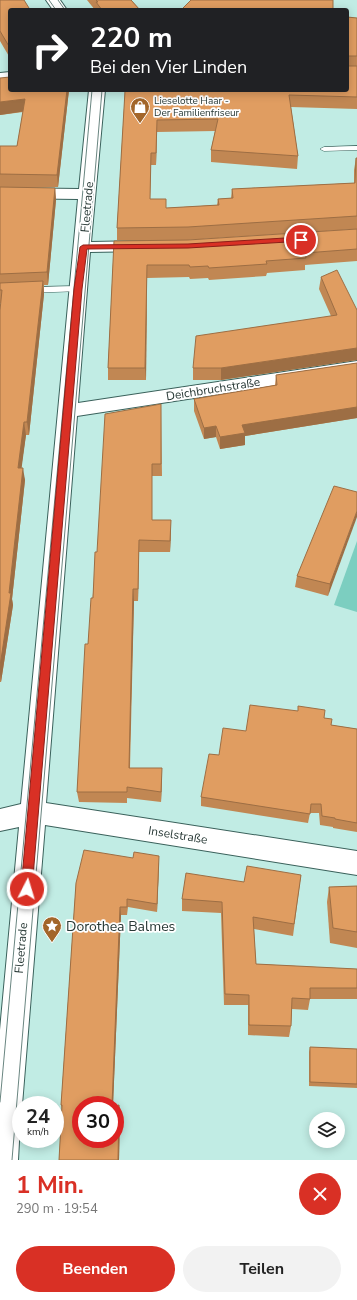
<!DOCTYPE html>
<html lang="de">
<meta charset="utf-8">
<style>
body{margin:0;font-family:"Nunito Sans",sans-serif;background:#f2f2f2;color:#222;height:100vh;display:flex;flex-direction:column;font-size:15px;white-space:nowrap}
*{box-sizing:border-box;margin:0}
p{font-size:13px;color:#767676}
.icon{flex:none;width:22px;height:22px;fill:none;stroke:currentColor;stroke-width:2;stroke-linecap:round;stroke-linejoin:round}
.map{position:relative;height:1160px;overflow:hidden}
.details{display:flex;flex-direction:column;background:#fff;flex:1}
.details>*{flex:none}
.guide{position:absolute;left:8px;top:8px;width:341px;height:84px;border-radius:4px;box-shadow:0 2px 10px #0003;background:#202124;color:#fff;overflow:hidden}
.buttons{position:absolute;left:309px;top:1112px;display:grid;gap:8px}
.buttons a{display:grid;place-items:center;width:36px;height:36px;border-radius:50%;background:#fff;box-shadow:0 2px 10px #0003;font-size:20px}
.speed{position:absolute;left:12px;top:1096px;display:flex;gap:8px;font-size:20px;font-weight:700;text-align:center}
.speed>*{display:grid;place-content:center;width:52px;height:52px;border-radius:50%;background:#fff;box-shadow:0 2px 10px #0003;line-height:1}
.speed small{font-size:10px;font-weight:400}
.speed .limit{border:6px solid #d22;background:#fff;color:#111}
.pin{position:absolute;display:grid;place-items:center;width:34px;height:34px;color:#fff;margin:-17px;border:2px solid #fff;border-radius:50%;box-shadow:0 1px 4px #0007}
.me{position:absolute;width:44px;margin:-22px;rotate:5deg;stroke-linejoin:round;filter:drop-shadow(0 0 3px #0008)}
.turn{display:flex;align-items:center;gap:14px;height:84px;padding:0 16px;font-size:18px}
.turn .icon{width:52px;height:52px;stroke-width:2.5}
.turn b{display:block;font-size:28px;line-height:34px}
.round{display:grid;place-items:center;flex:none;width:42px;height:42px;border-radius:21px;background:#f2f2f2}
.head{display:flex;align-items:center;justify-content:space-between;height:68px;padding:0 16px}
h1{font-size:24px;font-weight:700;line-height:30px;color:#d93025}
.action{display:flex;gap:8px;margin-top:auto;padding:8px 16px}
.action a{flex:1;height:46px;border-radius:24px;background:#d93025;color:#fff;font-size:16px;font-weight:700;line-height:46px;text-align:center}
.action a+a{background:#f2f2f2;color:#222}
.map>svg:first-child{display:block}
</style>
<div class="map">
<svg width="357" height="1160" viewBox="0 0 357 1160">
<rect width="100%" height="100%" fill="#c1ece4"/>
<polygon fill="#7ccec0" points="357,541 357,612 334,605"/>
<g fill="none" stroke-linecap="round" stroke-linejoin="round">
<defs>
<g id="lane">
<polygon points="357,146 357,150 324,151 320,149 324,147"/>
<polygon points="78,286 82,289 81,291 0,294 0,288"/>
</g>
<g id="street">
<polygon points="46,0 60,0 67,10 53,10"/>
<polygon points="10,72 10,80 0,81 0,73"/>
<polygon points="89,90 105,90 91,242 144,241 150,242 153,246 150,250 144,251 90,252 78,403 357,361 357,373 77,416 46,803 357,851 357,875 45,825 22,1105 21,1105 18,1160 0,1160 0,1030 19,827 0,831 0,809 21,804 78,199 0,198 0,188 79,189"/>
</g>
</defs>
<use href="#lane" stroke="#3a615b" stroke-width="1"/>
<use href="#street" stroke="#3a615b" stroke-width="2"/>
<use href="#lane" fill="#fff" fill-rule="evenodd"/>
<use href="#street" fill="#fff" fill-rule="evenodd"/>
<g stroke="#6a8681" stroke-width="1">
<polyline points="49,0 56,10"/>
<polyline points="58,0 65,10"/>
<polyline points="0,1102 92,90"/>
<polyline points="12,1160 102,90"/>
</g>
</g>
<g fill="#c18753">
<polygon points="0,0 29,8 29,10 10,10 10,58 0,41"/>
<polygon points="87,0 131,0 140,10 95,10"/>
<polygon points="347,17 357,18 357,109 291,107 298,156 297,169 211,162 211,150 215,131 157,132 156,165 151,165 150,199 166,208 217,205 218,199 231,198 232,189 354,183 354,170 356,158 357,158 357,229 188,240 117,240 117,228 125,91 170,91"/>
<polygon points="0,78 69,90 58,187 0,187 0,146 17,146 23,112 0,115"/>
<polygon points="0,187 55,188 56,200 48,285 44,285 44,294 29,435 26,435 21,468 25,480 12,599 13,605 1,682 0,682 0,310 1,303 0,303"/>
<polygon points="357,229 357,261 305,265 305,270 267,273 266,276 209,280 208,278 190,279 189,277 147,278 146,380 108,380 108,368 114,241 188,240"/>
<polygon points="321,277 357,310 357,360 221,380 193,380 193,368 331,316 319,289"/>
<polygon points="357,363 357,418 245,436 245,445 220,449 216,437 204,439 194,411 194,399 275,385 276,375"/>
<polygon points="161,404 162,476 152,476 152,520 171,531 170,552 139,552 138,601 134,601 130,768 162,779 161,802 127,798 127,803 79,802 77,792 88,644 97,552"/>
<polygon points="357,492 328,596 295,587 297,576"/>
<polygon points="324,718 331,725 357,729 357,832 333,828 333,827 320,825 319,813 310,813 308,823 201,806 201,797 219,755 246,731"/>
<polygon points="159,863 157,912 128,907 127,915 121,915 113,1105 81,1105 120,1112 119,1160 59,1160 62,1110 61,1105 76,883"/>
<polygon points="301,875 293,936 254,929 256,964 357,969 357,999 310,999 308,1010 292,1009 291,1026 289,1037 248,1035 248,1005 224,1005 221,913 182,911 182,899 244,882"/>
<polygon points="357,886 357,948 330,943 327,902 329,887"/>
<polygon points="310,1047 357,1049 357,1088 309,1086 309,1052"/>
</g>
<g fill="#9d6e44">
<polygon points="67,90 69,90 58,187 57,175"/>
<polygon points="25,99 26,111 0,115 0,102"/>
<polygon points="157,120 157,132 156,165 156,153"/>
<polygon points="55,188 56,200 48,285 47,272"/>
<polygon points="147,265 147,278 146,380 145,368"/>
<polygon points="43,281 44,294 29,435 27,422"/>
<polygon points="357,348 357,360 221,380 221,368"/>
<polygon points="357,407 357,418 245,436 245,445 220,449 220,437 242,425"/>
<polygon points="24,422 26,435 20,480 18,468"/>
<polygon points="216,426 216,437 204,439 204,428"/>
<polygon points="23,468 25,480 12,599 13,605 1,682 0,674 0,666 9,593"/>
<polygon points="357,511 357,517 328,596 330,584"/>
<polygon points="171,520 171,531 170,552 170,541"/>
<polygon points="139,540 139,552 138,601 138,589"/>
<polygon points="133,589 134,601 129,778 129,768"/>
<polygon points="162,768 162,779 161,802 161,792"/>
<polygon points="159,856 159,863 157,912 157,904"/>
<polygon points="120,907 121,915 113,1105 112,1105"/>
<polygon points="119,1105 120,1112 119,1160 118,1160"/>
</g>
<g fill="#e09d61" stroke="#9d6e44">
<polygon points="0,0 24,0 29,8 27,9 28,10 10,10 10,48 0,31"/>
<polygon points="96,0 131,0 140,10 102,10 96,2 98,2"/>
<polygon points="191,0 333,0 333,10 181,10"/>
<polygon points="347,17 357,18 357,56 347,56 347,66 357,66 357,97 289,95 298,156 211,150 218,119 157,120 156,153 151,153 150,199 166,199 166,208 219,205 218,199 233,198 232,189 355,183 356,158 357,158 357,216 188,227 117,228 125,91 170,91 170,90 347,90"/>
<polygon points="10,77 10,90 67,90 57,175 0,174 0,146 17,146 25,99 0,102 0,78"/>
<polygon points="0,187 55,188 47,272 0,274"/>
<polygon points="357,229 357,249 305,253 306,258 266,261 267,264 209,268 208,266 190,267 189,265 147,265 145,368 108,368 114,241 188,240"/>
<polygon points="337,270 357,310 357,348 221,368 193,368 196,336 337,315 321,277"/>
<polygon points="43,281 27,422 24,422 18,468 23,468 9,593 11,593 0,666 0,310 2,290 0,290 0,283"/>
<polygon points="357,363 357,407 242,425 245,433 220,437 216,426 204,428 194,399 277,385 276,375"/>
<polygon points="161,404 161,464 152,464 152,520 171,520 170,541 139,540 138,589 133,589 129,768 162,768 161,792 127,787 127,792 77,792 85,644 88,644 91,598 93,598 95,552 97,552 105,414"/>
<polygon points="334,486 357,492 357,511 330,584 297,576"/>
<polygon points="250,705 298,711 298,706 325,710 324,718 332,719 331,725 357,729 357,823 335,819 335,818 322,816 321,804 311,804 310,814 201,797 209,754 219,755 223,728 246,731"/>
<polygon points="84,850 133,858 134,852 159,856 157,904 127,899 127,907 120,907 112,1105 81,1105 81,1139 115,1139 115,1106 119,1105 118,1160 59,1160 62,1105 61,1105 76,883"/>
<polygon points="247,866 301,875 294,924 253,917 256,964 357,969 357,988 310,988 310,999 292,998 291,1026 249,1025 249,995 225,994 222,902 182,899 186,873 244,882"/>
<polygon points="357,886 357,932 333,928 329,887"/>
<polygon points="310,1047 357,1049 357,1084 310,1082"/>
</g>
<polygon fill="#d93025" stroke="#8d1f18" points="301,237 304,238 304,241 188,248 87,249 82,289 32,889 30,893 27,894 23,893 21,889 74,289 80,247 83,245 188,244"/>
<defs>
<symbol id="shop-pin" viewBox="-11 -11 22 30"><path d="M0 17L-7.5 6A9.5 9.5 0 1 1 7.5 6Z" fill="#a3662a" stroke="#fff"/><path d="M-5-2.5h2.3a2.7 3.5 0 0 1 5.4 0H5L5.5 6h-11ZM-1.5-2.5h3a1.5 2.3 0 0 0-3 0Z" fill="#fff"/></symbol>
<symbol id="sight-pin" viewBox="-11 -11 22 30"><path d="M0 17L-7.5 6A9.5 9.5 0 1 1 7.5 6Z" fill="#a3662a" stroke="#fff"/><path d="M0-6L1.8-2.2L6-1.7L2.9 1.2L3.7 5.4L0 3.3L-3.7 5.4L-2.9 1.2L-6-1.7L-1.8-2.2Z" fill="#fff"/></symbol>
</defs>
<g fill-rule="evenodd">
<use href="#shop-pin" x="129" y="96" width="22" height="30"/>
<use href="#sight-pin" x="41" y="915" width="22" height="30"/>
</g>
<g text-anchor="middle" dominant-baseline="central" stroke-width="3.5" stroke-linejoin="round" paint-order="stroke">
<g font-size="10" fill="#283936" stroke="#fff" text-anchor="start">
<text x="154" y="101">Lieselotte Haar -<tspan x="154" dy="12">Der Familienfriseur</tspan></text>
</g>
<g font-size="12" fill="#283936" stroke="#fff">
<text transform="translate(87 207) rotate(-85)">Fleetrade</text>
<text transform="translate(213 389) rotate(-9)">Deichbruchstraße</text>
<text transform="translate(178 835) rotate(9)">Inselstraße</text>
<text transform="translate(21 948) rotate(-85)">Fleetrade</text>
</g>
<g font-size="14" fill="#283936" stroke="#fff" text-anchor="start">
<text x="66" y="926">Dorothea Balmes</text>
</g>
</g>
</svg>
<div class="buttons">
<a><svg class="icon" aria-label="layers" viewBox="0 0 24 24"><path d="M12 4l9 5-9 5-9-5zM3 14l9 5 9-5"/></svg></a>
</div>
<div class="speed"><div>24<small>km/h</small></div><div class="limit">30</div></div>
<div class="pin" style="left:301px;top:240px;background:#d93025"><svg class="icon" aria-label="arrive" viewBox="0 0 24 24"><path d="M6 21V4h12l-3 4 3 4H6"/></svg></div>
<svg class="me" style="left:27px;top:889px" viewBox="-20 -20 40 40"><circle r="17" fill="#d93025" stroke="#fff" stroke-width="3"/><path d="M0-11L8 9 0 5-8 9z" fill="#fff"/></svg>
<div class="guide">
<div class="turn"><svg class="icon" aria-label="right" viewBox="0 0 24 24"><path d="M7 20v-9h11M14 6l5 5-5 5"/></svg><div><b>220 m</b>Bei den Vier Linden</div></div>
</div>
</div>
<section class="details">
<div class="head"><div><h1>1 Min.</h1><p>290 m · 19:54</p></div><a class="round" style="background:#d93025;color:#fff"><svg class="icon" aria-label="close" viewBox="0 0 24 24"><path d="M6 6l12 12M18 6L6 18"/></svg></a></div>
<div class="action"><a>Beenden</a><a>Teilen</a></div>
</section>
